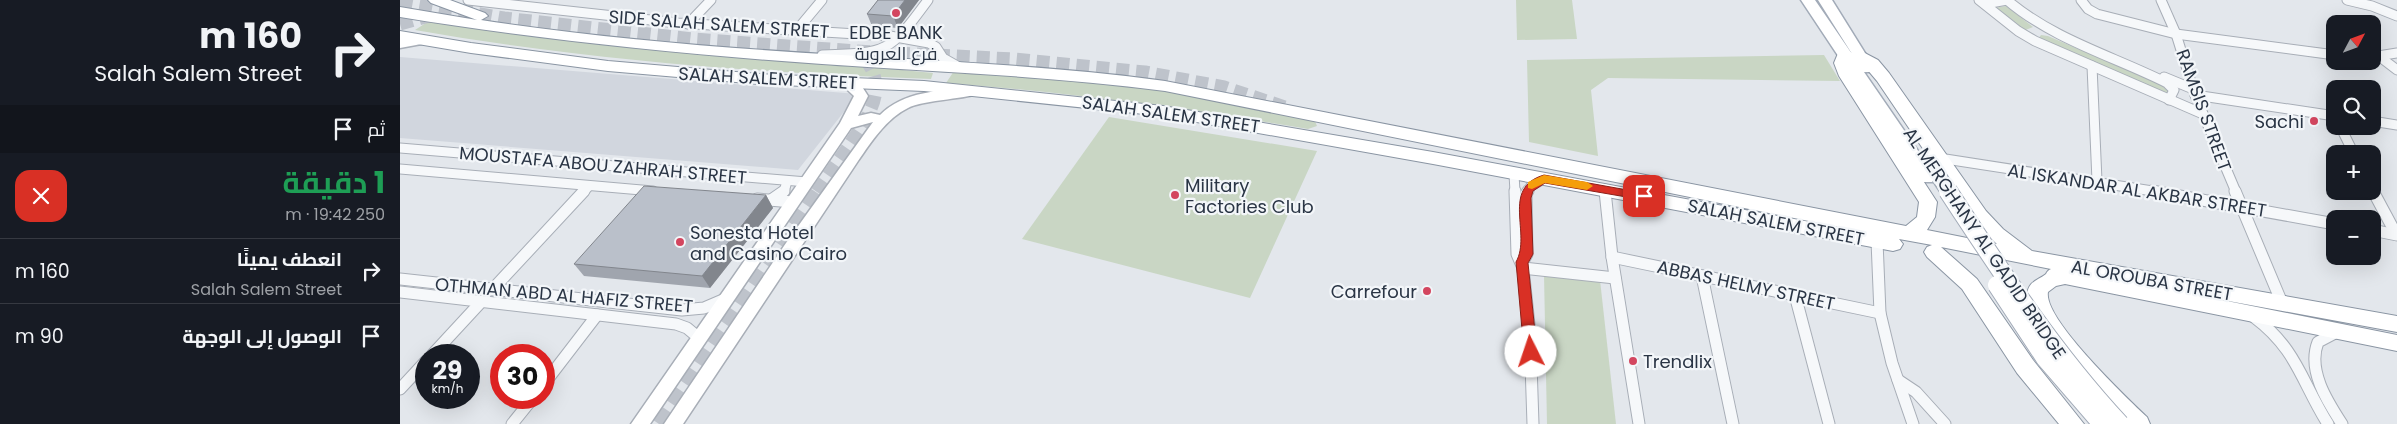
<!DOCTYPE html>
<html lang="ar">
<meta charset="utf-8">
<style>
body{margin:0;font-family:Poppins,Cairo,sans-serif;background:#242831;color:#f1f3f6;direction:rtl;height:100vh;display:flex;flex-direction:column;font-size:19px;white-space:nowrap}
*{box-sizing:border-box;margin:0}
p{font-size:16px;color:#9ea1a6}
.icon{flex:none;width:28px;height:28px;fill:none;stroke:currentColor;stroke-width:2;stroke-linecap:round;stroke-linejoin:round}
.map{position:relative;flex:1;overflow:hidden;direction:ltr}
.drawer{display:flex;flex-direction:column;background:#171b24;width:400px}
.drawer>*{flex:none}
.banner{background:#171b24;color:#f1f3f6;overflow:hidden}
.needle{width:32px;rotate:49deg}
.buttons{position:absolute;left:1926px;top:15px;display:grid;gap:10px}
.buttons a{display:grid;place-items:center;width:55px;height:55px;border-radius:10px;background:#171b24;box-shadow:0 5px 20px #0002;font-size:25px}
.speed{position:absolute;left:15px;top:344px;display:flex;gap:10px;font-size:25px;font-weight:700;text-align:center}
.speed>*{display:grid;place-content:center;width:65px;height:65px;border-radius:50%;background:#171b24;box-shadow:0 5px 20px #0002;line-height:1}
.speed small{font-size:12px;font-weight:400}
.speed .limit{border:8px solid #d22;background:#fff;color:#111}
.pin{position:absolute;display:grid;place-items:center;width:42px;height:42px;color:#fff;margin:-21px;border-radius:10px;box-shadow:0 2px 8px #0006}
.me{position:absolute;width:55px;margin:-28px;rotate:356deg;stroke-linejoin:round;filter:drop-shadow(0 0 4px #0008)}
.turn{display:flex;align-items:center;gap:18px;height:105px;padding:0 15px;font-size:22px}
.turn .icon{width:65px;height:65px;stroke-width:2.5}
.turn b{display:block;font-size:35px;line-height:42px}
.then{display:flex;align-items:center;height:48px;padding:0 15px;background:#0003;gap:10px;font-size:19px}
.round{display:grid;place-items:center;flex:none;width:52px;height:52px;border-radius:15px;background:#242831}
.head{display:flex;align-items:center;justify-content:space-between;height:85px;padding:0 15px}
h1{font-size:30px;font-weight:700;line-height:38px;color:#1e9e55}
ul{padding:0;list-style:none}
li{display:flex;align-items:center;gap:15px;height:65px;padding:0 15px;border-top:1px solid #363941}
li div{flex:1}
li b{display:block;font-size:19px}
li em{font-style:normal}
main{display:flex;flex:1;min-height:0}
.map>svg:first-child{display:block}
</style>
<main>
<div class="map">
<svg width="1997" height="424" viewBox="0 0 1997 424">
<rect width="100%" height="100%" fill="#e3e7ec"/>
<polygon fill="#d1d6de" points="0,57 458,94 398,170 0,138"/>
<g fill="#c9d6c4">
<polygon points="1116,0 1172,0 1177,39 1117,40"/>
<polygon points="1606,6 1633,27 1623,31 1594,8"/>
<path d="M29,21L462,66L533,73L531,79C358,73 185,60 15,30Z"/>
<polygon points="1641,35 1648,36 1764,86 1770,91 1767,94 1638,39"/>
<polygon points="1424,55 1440,81 1208,78 1191,90 1198,156 1129,142 1127,60"/>
<path d="M554,71L723,85L810,97L914,119L917,126L908,129C788,109 668,92 546,83Z"/>
<polygon points="709,117 917,151 850,298 622,239"/>
<polygon points="1144,275 1200,280 1216,424 1147,424"/>
</g>
<g fill="none" stroke-linecap="round" stroke-linejoin="round">
<g stroke="#bec3cb" stroke-width="13" stroke-dasharray="13 7" stroke-linecap="butt">
<polyline points="0,0 104,18 294,39 456,51 614,59 745,72 824,87 891,109"/>
<polyline points="0,24 33,15"/>
<path d="M417,192C428,176 439,160 450,144C470,114 492,84 459,53"/>
</g>
<polyline stroke="#bec3cb" stroke-width="16" stroke-dasharray="16 8" stroke-linecap="butt" points="259,424 418,191"/>
<defs>
<g id="street-far1">
<polyline points="68,0 278,23 490,36 529,43 536,47 543,58 559,67"/>
<polyline points="1579,0 1618,31 1635,41 1803,114"/>
<path d="M1607,0C1654,40 1713,56 1767,83L1774,90L1769,100"/>
<polyline points="1681,0 1688,9 1697,14 1776,34 1935,55"/>
<polyline points="1761,0 1776,34 1795,95 1836,192"/>
<polyline points="1947,0 1972,6 1997,16"/>
<polyline points="1585,4 1607,0"/>
<polyline points="288,24 311,0"/>
<polyline points="397,30 422,0"/>
<path d="M422,55C488,53 489,53 528,0"/>
<polyline points="1972,57 1997,53"/>
<polyline points="1980,57 1997,70"/>
<polyline points="1692,66 1697,181"/>
<polyline points="1764,77 1793,89"/>
<polyline points="1795,95 1935,116"/>
<polyline points="1972,121 1997,125"/>
<polyline points="1940,126 1954,154"/>
<polyline points="0,148 407,182"/>
<polyline points="1539,158 1759,192"/>
<polyline points="0,169 253,191"/>
<polyline points="1114,174 1115,192"/>
<polyline points="1205,189 1205,192"/>
<polyline points="1972,189 1974,192"/>
<polyline points="183,192 189,186"/>
<polyline points="384,192 387,181"/>
<polyline points="1127,192 1131,186 1144,179"/>
</g>
<g id="street">
<polyline points="1115,191 1117,254 1123,268 1130,334 1133,424"/>
<polyline points="1205,191 1212,257 1239,424"/>
<polyline points="1752,191 1935,224"/>
<polyline points="1835,191 1882,303"/>
<polyline points="1973,191 1996,234"/>
<polyline points="357,199 393,202"/>
<polyline points="371,200 384,191"/>
<polyline points="1972,230 1997,235"/>
<polyline points="1477,241 1480,313 1492,363 1513,424"/>
<polyline points="1212,257 1480,313"/>
<polyline points="1122,263 1127,254 1126,194 1128,191"/>
<polyline points="1123,268 1215,278"/>
<polyline points="1302,276 1333,424"/>
<polyline points="0,279 282,310 304,308 325,299"/>
<polyline points="92,290 184,191"/>
<polyline points="0,292 276,324 287,328 299,338"/>
<polyline points="1395,295 1429,424"/>
<path d="M1854,317C1897,349 1901,381 1928,424"/>
<path d="M1937,332L1918,342C1907,370 1927,401 1942,424"/>
<polyline points="32,355 81,302"/>
<polyline points="1498,380 1516,392 1545,424"/>
<polyline points="144,384 197,315"/>
<polyline points="0,389 26,361"/>
<polyline points="112,424 133,398"/>
</g>
<g id="secondary">
<polygon points="23,36 27,37 29,40 27,43 0,48 0,40"/>
<path d="M447,79L461,85L468,96L458,116L471,113L480,115C504,91 540,90 572,89L579,93C575,98 522,100 508,108C486,119 472,141 458,161L283,424H264L386,243L473,122L451,128L250,424H231L440,123L454,96L440,83Z"/>
</g>
<polygon id="primary" points="1401,0 1415,0 1454,57 1418,0 1432,0 1475,69 1473,72 1464,72 1534,174 1536,178 1534,182 1522,182"/>
<path id="highway" d="M28,0H50L85,13L88,16L81,20C200,38 321,48 441,55C549,62 658,66 765,81L1506,226L1517,217L1519,202L1439,76L1434,63L1439,51L1445,49L1452,53L1459,50L1478,60L1489,73L1586,211L1603,229L1632,251L1997,316V332L1807,297L1997,335V351L1665,284L1656,286L1648,292C1643,318 1726,397 1747,417L1750,424H1724C1704,403 1625,324 1627,296C1628,281 1637,281 1646,274C1647,272 1648,270 1651,269L1541,247L1577,279L1633,360L1684,424H1659L1617,373L1562,289L1527,257L1524,252L1527,247L1532,245L1499,239L1503,244L1500,249L1493,251L1033,164L763,116L524,91L359,84L208,71L71,53L0,41V31L71,43L208,61L359,74L524,81L763,106L1033,152L1453,230L765,91C651,76 537,72 422,64C281,54 140,40 0,17V7L77,20L31,3ZM1452,57L1466,68L1477,81L1572,221L1597,244L1527,230L1535,217L1537,202L1455,76L1450,63Z"/>
</defs>
<use href="#street-far1" stroke="#a8aeb7" stroke-width="11"/>
<use href="#street" stroke="#a8aeb7" stroke-width="13"/>
<use href="#secondary" stroke="#a8aeb7" stroke-width="3"/>
<use href="#primary" stroke="#a2abb8" stroke-width="3"/>
<use href="#highway" stroke="#8a95a3" stroke-width="2"/>
<use href="#street-far1" stroke="#f6f8fa" stroke-width="9"/>
<use href="#street" stroke="#f6f8fa" stroke-width="11"/>
<use href="#secondary" fill="#fff" fill-rule="evenodd"/>
<use href="#primary" fill="#fff" fill-rule="evenodd"/>
<use href="#highway" fill="#fff" fill-rule="evenodd"/>
<defs>
<polyline id="primary-bridge-far1" points="1539,177 1549,192"/>
<g id="primary-bridge">
<path d="M1548,191C1601,272 1654,353 1720,424"/>
<polyline points="1597,285 1645,358 1702,424"/>
</g>
</defs>
<use href="#primary-bridge-far1" stroke="#a2abb8" stroke-width="17" stroke-linecap="butt"/>
<use href="#primary-bridge" stroke="#a2abb8" stroke-width="20" stroke-linecap="butt"/>
<use href="#primary-bridge-far1" stroke="#fff" stroke-width="14"/>
<use href="#primary-bridge" stroke="#fff" stroke-width="18"/>
</g>
<g fill="#a0a5ae">
<polygon points="478,0 519,0 498,28 472,26 467,14"/>
<polygon points="366,195 373,208 310,288 184,276 174,264"/>
</g>
<g fill="#82868d">
<polygon points="505,0 519,0 498,28 493,16"/>
<polygon points="366,195 373,208 310,288 302,276"/>
</g>
<g fill="#bac0ca" stroke="#82868d">
<polygon points="478,0 505,0 493,16 467,14"/>
<polygon points="244,186 366,195 302,276 174,264"/>
</g>
<path fill="#d93025" stroke="#8d1f18" d="M1144,175L1244,193L1249,196L1244,200L1145,183L1133,191L1131,198L1133,254L1128,263L1137,352L1131,357L1124,352L1116,262C1132,234 1100,188 1144,175Z"/>
<polygon fill="#f59e0b" points="1144,175 1187,182 1193,186 1187,190 1145,183 1132,189 1128,188 1128,182"/>
<g fill="#d3465f" stroke="#f3f6f9" stroke-width="2">
<circle cx="496" cy="13" r="5"/>
<circle cx="1914" cy="121" r="5"/>
<circle cx="775" cy="195" r="5"/>
<circle cx="280" cy="242" r="5"/>
<circle cx="1027" cy="291" r="5"/>
<circle cx="1233" cy="361" r="5"/>
</g>
<g text-anchor="middle" dominant-baseline="central" stroke-width="4.5" stroke-linejoin="round" paint-order="stroke">
<g font-size="18" fill="#2a3545" stroke="#f3f6f9">
<text transform="translate(319 24) rotate(4)">SIDE SALAH SALEM STREET</text>
<text transform="translate(368 78) rotate(3)">SALAH SALEM STREET</text>
<text transform="translate(1804 110) rotate(70)">RAMSIS STREET</text>
<text transform="translate(771 114) rotate(8)">SALAH SALEM STREET</text>
<text transform="translate(203 165) rotate(5)">MOUSTAFA ABOU ZAHRAH STREET</text>
<text transform="translate(1737 190) rotate(9)">AL ISKANDAR AL AKBAR STREET</text>
<text transform="translate(1376 222) rotate(11)">SALAH SALEM STREET</text>
<text transform="translate(1585 243) rotate(56)">AL MERGHANY AL GADID BRIDGE</text>
<text transform="translate(1752 280) rotate(10)">AL OROUBA STREET</text>
<text transform="translate(1346 285) rotate(12)">ABBAS HELMY STREET</text>
<text transform="translate(164 295) rotate(5)">OTHMAN ABD AL HAFIZ STREET</text>
</g>
<g font-size="18" fill="#2a3545" stroke="#f3f6f9" text-anchor="start">
<text x="496" y="32" text-anchor="middle">EDBE BANK<tspan x="496" dy="21">فرع العروبة</tspan></text>
<text x="1904" y="121" text-anchor="end">Sachi</text>
<text x="785" y="185">Military<tspan x="785" dy="21">Factories Club</tspan></text>
<text x="290" y="232">Sonesta Hotel<tspan x="290" dy="21">and Casino Cairo</tspan></text>
<text x="1017" y="291" text-anchor="end">Carrefour</text>
<text x="1243" y="361">Trendlix</text>
</g>
</g>
</svg>
<div class="buttons">
<a><svg class="needle" viewBox="-14 -14 28 28"><path d="M0-13l5 13h-10z" fill="#e53935"/><path d="M0 13l5-13h-10z" fill="#9ea1a6"/></svg></a>
<a><svg class="icon" aria-label="search" viewBox="0 0 24 24"><circle cx="10" cy="10" r="6"/><path d="M15 15l6 6"/></svg></a>
<a>+</a>
<a>−</a>
</div>
<div class="speed"><div>29<small>km/h</small></div><div class="limit">30</div></div>
<div class="pin" style="left:1244px;top:196px;background:#d93025"><svg class="icon" aria-label="arrive" viewBox="0 0 24 24"><path d="M6 21V4h12l-3 4 3 4H6"/></svg></div>
<svg class="me" style="left:1131px;top:352px" viewBox="-20 -20 40 40"><circle r="19" fill="#fff"/><path d="M0-13L10 11 0 6-10 11z" fill="#d93025"/></svg>
</div>
<section class="drawer">
<div class="banner">
<div class="turn"><svg class="icon" aria-label="right" viewBox="0 0 24 24"><path d="M7 20v-9h11M14 6l5 5-5 5"/></svg><div><b>160 m</b>Salah Salem Street</div></div>
<div class="then">ثم<svg class="icon" aria-label="arrive" viewBox="0 0 24 24"><path d="M6 21V4h12l-3 4 3 4H6"/></svg></div>
</div>
<div class="head"><div><h1>1 دقيقة</h1><p>250 m · 19:42</p></div><a class="round" style="background:#d93025;color:#fff"><svg class="icon" aria-label="close" viewBox="0 0 24 24"><path d="M6 6l12 12M18 6L6 18"/></svg></a></div>
<ul>
<li><svg class="icon" aria-label="right" viewBox="0 0 24 24"><path d="M7 20v-9h11M14 6l5 5-5 5"/></svg><div><b>انعطف يمينًا</b><p>Salah Salem Street</p></div><em>160 m</em></li>
<li><svg class="icon" aria-label="arrive" viewBox="0 0 24 24"><path d="M6 21V4h12l-3 4 3 4H6"/></svg><div><b>الوصول إلى الوجهة</b></div><em>90 m</em></li>
</ul>
</section>
</main>
